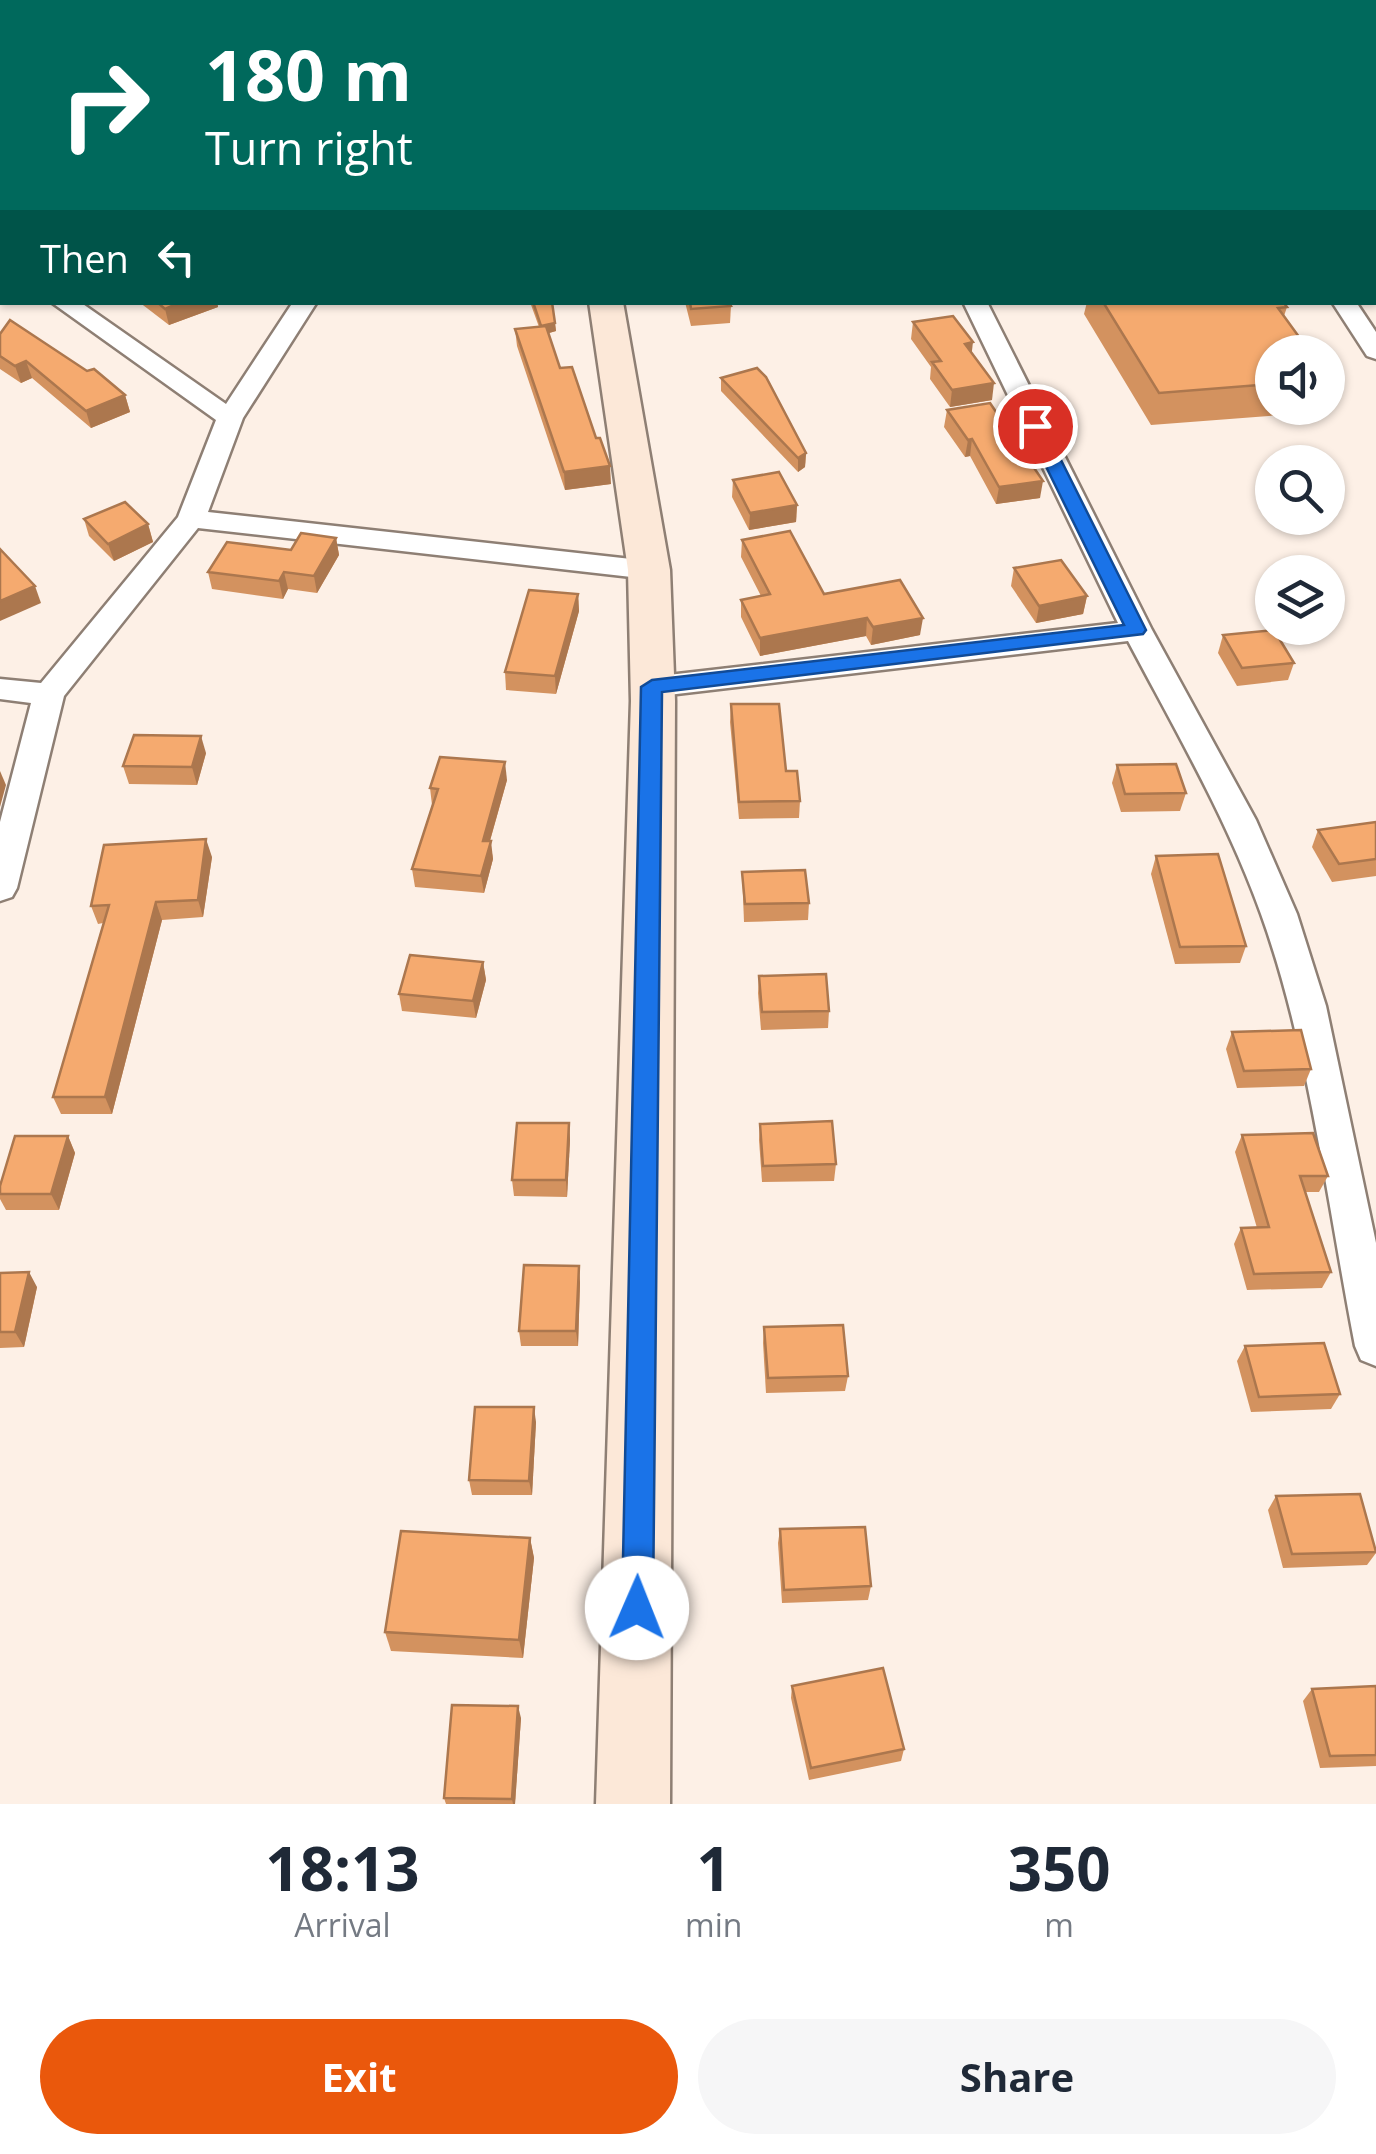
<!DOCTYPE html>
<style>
body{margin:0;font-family:"Open Sans",sans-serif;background:#f6f6f7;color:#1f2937;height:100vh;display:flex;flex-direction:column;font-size:38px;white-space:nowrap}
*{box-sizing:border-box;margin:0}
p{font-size:32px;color:#747a83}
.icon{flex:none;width:55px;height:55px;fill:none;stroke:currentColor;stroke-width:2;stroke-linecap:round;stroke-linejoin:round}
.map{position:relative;height:1804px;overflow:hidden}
.side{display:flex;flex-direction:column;background:#fff;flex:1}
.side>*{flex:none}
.hud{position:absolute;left:0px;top:0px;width:1378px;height:305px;box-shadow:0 2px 8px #0004;background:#00695c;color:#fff;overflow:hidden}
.controls{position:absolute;left:1255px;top:335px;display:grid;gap:20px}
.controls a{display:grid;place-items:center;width:90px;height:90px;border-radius:50%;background:#fff;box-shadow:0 2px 8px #0004;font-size:50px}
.pin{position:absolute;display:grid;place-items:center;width:85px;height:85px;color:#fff;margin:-42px;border:5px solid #fff;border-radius:50%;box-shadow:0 2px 10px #0007}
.me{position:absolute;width:110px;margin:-55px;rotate:1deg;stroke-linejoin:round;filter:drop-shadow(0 0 8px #0008)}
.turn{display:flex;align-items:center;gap:35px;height:210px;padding:0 40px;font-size:45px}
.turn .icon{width:130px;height:130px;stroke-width:2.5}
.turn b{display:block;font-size:70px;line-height:85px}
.then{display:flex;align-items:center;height:95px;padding:0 40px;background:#0003;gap:20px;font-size:38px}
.eta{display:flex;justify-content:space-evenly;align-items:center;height:170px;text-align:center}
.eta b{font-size:60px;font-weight:700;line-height:70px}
.action{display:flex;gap:20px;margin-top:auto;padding:20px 40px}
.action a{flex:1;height:115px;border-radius:60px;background:#ea580c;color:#fff;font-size:40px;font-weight:700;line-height:115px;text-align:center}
.action a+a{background:#f6f6f7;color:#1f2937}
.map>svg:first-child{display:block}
</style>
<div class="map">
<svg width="1376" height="1804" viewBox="0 0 1376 1804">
<rect width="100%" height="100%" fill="#fdf0e6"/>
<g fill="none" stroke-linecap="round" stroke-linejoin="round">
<defs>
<g id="street">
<polygon points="354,0 377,0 378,2 355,2"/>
<polygon points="516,0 534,0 535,2 517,2"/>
<polygon points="817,0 835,0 836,2 818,2"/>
<polygon points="933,0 953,0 954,2 934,2"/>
<polygon points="0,4 2,5 2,17 0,16"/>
<polygon points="0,252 2,253 2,267 0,267"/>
<polygon points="1376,265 1376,280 1375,280 1375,265"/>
<polygon points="51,302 80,302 226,404 293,302 317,302 243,418 208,512 649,561 659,564 664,570 659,576 649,579 198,528 64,696 17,888 12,897 0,901 0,822 31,703 0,699 0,679 41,683 178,517 216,420"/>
<path d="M963,302H987L1152,630L1256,820L1297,914L1326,1006L1376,1243V1366L1361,1360L1355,1346C1328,1207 1309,1047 1261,914C1227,819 1175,730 1128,641L651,697L640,694L635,687L640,680L651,677L1118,623Z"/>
<polygon points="1332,302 1356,302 1376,332 1376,359 1367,356"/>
</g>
<polygon id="secondary" points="589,302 623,302 670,570 675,701 670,1804 596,1804 631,701 628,570"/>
</defs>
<use href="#street" stroke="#8e7f74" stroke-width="5"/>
<use href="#secondary" stroke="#8e7f74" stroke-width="5"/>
<use href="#street" fill="#fff" fill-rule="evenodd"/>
<use href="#secondary" fill="#fce8d8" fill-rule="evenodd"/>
</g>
<g fill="#d3925f">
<polygon points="32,0 95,0 96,2 38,2"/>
<polygon points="270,0 328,0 321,2 276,2"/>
<polygon points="1169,0 1360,0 1365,2 1173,2"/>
<polygon points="139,302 217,302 218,307 169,325"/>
<polygon points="530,302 552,302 556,331 549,333 560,368 611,484 565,490 517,346 515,329 539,327"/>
<polygon points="685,302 729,302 731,306 730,323 691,326"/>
<polygon points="1087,302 1287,307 1272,352 1272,408 1321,408 1320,412 1151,425 1084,314"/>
<polygon points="913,322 972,353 992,400 950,407 930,379 931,367 911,339"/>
<polygon points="0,334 87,371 125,395 130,412 91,428 32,378 21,383 0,369"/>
<polygon points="721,378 806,453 805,467 798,472 721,391"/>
<polygon points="947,410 1040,498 996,504 970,456 965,457 944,427"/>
<polygon points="733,480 797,505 796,522 749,530 732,497"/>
<polygon points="84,519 148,524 153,542 114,561 89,536"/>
<polygon points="336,538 339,555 317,593 288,589 283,599 212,589 208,572"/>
<polygon points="742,540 824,594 920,635 871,645 866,636 760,656 741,617 741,600 761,596 741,557"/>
<polygon points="1014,568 1087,596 1083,614 1036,623 1011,586"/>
<polygon points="578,594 579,611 556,694 506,690 505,672"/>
<polygon points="1223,635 1294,663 1288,680 1237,686 1218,653"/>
<polygon points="731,704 786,771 800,801 799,818 739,819 730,722"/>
<polygon points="206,753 197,785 129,784 123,766"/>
<polygon points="1117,765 1186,793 1180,811 1121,812 1112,783"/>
<polygon points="507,780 490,841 493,859 484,893 415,887 412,869 432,805 430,788"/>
<polygon points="1376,822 1376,876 1332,882 1312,847 1318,830"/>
<polygon points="1156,856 1246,946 1240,963 1175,964 1151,874"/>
<polygon points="212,857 203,917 162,920 112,1114 61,1114 53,1097 103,923 98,924 91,906"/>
<polygon points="742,872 809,903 808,920 744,922"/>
<polygon points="483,962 486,980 476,1018 402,1011 399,994"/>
<polygon points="759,976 829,1011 828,1028 761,1030 758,993"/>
<polygon points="1232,1032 1311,1069 1304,1086 1237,1088 1226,1049"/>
<polygon points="569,1123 570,1140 567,1197 514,1196 512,1180"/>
<polygon points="760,1124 836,1164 834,1181 762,1182 759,1140"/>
<polygon points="1242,1135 1328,1176 1319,1192 1305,1192 1331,1272 1322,1288 1247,1290 1234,1244 1241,1228 1257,1228 1235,1152"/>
<polygon points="68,1136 75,1153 59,1210 6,1210 0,1199 0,1186"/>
<polygon points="0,1273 37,1287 24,1347 0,1348"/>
<polygon points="580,1282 578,1346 521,1346 519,1331"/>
<polygon points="764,1327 848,1376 845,1391 766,1393 763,1343"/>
<polygon points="1245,1346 1340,1394 1331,1409 1251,1412 1237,1361"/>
<polygon points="536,1422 532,1495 472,1495 469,1480"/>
<polygon points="1276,1496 1376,1548 1376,1553 1367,1565 1283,1568 1268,1510"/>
<polygon points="780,1529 871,1586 868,1600 782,1603 778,1543"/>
<polygon points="530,1538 534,1558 523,1658 391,1651 385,1632"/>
<polygon points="792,1686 904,1749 901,1761 809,1780 791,1698"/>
<polygon points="1376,1686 1376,1766 1320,1768 1303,1701 1312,1689"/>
<polygon points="521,1718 515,1804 446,1804 444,1798"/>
</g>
<g fill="#ac774e">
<polygon points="294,0 328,0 321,2 294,2"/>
<polygon points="2,64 2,78 0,79 0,65"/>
<polygon points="2,196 2,211 0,212 0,197"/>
<polygon points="181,302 217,302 218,307 169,325 165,309"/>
<polygon points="555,323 556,331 542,335 541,326"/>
<polygon points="973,342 971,359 965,344"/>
<polygon points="26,361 32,378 21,383 15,366"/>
<polygon points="994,383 992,400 950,407 952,390"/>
<polygon points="125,395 130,412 91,428 86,411"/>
<polygon points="972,439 970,456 965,457 968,440"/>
<polygon points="806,453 805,467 798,472 798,458"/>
<polygon points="610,466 611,484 565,490 564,472"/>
<polygon points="1043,481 1040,498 996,504 999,487"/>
<polygon points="797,505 796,522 749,530 750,513"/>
<polygon points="148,524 153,542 114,561 108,544"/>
<polygon points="336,538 339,555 317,593 314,576"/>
<polygon points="284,572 288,589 283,599 279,581"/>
<polygon points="35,586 41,603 0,621 0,601"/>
<polygon points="578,594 579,611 556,694 555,676"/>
<polygon points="1087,596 1083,614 1036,623 1039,606"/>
<polygon points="867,618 866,636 760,656 760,638"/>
<polygon points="923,618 920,635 871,645 873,627"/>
<polygon points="201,736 206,753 197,785 192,767"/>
<polygon points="505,762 507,780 485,858 483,841"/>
<polygon points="0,771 6,785 0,807"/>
<polygon points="206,839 212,857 203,917 198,900"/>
<polygon points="491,841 493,859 484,893 481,876"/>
<polygon points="156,902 162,920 112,1114 105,1097"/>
<polygon points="483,962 486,980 476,1018 473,1001"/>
<polygon points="569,1123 570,1140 567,1197 566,1180"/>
<polygon points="68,1136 75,1153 59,1210 51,1194"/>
<polygon points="579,1266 580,1282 578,1346 576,1331"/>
<polygon points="29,1272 37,1287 24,1347 15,1332"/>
<polygon points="534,1407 536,1422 532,1495 529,1481"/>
<polygon points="530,1538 534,1558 523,1658 519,1640"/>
<polygon points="518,1706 521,1718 515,1804 513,1804 512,1799"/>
</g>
<g fill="#f5aa6f" stroke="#ac774e" stroke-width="2.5">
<polygon points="59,0 92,0 91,2 65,2"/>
<rect x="570" y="0" width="42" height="2"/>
<polygon points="1187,0 1360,0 1365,2 1192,2"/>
<polygon points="1375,8 1376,8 1375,63"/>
<polygon points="2,32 2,64 0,65 0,33"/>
<rect x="1375" y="66" width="1" height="39"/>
<polygon points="0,166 2,168 2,196 0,197"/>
<polygon points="157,302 181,302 165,309"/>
<polygon points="533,302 552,302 555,323 541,326"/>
<polygon points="690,302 729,302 731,306 691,309"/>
<polygon points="1103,302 1283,302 1287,307 1278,308 1310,352 1272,352 1272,384 1159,393"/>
<polygon points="953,316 973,342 965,344 994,383 952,390 932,362 941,361 913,322"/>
<polygon points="10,320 87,371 94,369 125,395 86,411 26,361 15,366 0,356 0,334"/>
<polygon points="546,326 560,368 572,367 596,438 600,438 610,466 564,472 515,329"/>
<polygon points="757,368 766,377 806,453 798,458 721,378"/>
<polygon points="990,403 1043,481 999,487 972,439 968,440 947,410"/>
<polygon points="779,472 797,505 750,513 733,480"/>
<polygon points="125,502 148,524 108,544 84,519"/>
<polygon points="790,531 824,594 900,580 923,618 873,627 867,618 760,638 741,600 770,594 742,540"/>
<polygon points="301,533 336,538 314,576 284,572 279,581 208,572 227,542 291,550"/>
<polygon points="0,549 35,586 0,601"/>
<polygon points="1061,560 1087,596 1039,606 1014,568"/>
<polygon points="529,590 578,594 555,676 505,672"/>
<polygon points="1274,630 1294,663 1242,668 1223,635"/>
<polygon points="731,704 779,704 786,771 797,771 800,801 739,802"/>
<polygon points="134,735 201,736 192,767 123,766"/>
<polygon points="440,757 505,762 483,841 491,841 481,876 412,869 438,789 430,788"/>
<polygon points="1176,764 1186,793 1125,794 1117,765"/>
<polygon points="1376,822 1376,859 1339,864 1318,830"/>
<polygon points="206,839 198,900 156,902 105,1097 53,1097 109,905 91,906 104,845"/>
<polygon points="1218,854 1246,946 1180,947 1156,856"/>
<polygon points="805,870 809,903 745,904 742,872"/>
<polygon points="410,955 483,962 473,1001 399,994"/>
<polygon points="826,974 829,1011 762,1012 759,976"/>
<polygon points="1301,1030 1311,1069 1244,1071 1232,1032"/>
<polygon points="832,1121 836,1164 763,1166 760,1124"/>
<polygon points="517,1123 569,1123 566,1180 512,1180"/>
<polygon points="1313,1133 1328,1176 1300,1176 1331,1272 1254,1274 1241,1228 1269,1227 1242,1135"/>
<polygon points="15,1136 68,1136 51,1194 0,1194 0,1186"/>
<polygon points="524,1265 579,1266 576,1331 519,1331"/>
<polygon points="29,1272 15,1332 0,1332 0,1273"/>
<polygon points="843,1325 848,1376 768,1378 764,1327"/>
<polygon points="1324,1343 1340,1394 1259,1397 1245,1346"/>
<polygon points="475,1407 534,1407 529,1481 469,1480"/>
<polygon points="1360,1494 1376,1552 1292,1554 1276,1496"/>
<polygon points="865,1527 871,1586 784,1590 780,1529"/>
<polygon points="401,1531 530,1538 519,1640 385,1632"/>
<polygon points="883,1668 904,1749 811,1768 792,1686"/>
<polygon points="1376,1686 1376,1755 1330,1756 1312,1689"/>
<polygon points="452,1705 518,1706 512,1799 444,1798"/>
</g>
<polygon fill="#1a73e8" stroke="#114b97" stroke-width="2.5" points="1035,420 1044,426 1146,630 1143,634 662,692 653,1608 648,1619 637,1624 626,1619 622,1608 641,687 652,680 1124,625 1026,426"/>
</svg>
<div class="controls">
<a><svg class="icon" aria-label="sound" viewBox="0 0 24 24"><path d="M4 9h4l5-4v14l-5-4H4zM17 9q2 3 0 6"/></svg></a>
<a><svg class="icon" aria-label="search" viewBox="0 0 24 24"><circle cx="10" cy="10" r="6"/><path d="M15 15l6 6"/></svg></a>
<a><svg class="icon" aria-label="layers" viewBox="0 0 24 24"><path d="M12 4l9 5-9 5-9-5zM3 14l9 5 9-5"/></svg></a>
</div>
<div class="pin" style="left:1035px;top:426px;background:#d93025"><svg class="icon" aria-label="arrive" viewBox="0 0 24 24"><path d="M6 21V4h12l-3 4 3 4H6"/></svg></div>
<svg class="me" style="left:637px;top:1608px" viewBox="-20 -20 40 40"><circle r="19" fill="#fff"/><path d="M0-13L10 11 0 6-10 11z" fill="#1a73e8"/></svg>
<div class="hud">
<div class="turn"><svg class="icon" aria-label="right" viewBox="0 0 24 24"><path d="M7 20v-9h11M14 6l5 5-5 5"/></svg><div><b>180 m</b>Turn right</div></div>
<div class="then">Then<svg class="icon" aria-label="left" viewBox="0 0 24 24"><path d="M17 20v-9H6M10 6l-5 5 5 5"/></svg></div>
</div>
</div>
<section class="side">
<div class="eta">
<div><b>18:13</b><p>Arrival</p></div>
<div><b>1</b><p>min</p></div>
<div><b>350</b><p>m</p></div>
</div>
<div class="action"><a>Exit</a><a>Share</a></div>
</section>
